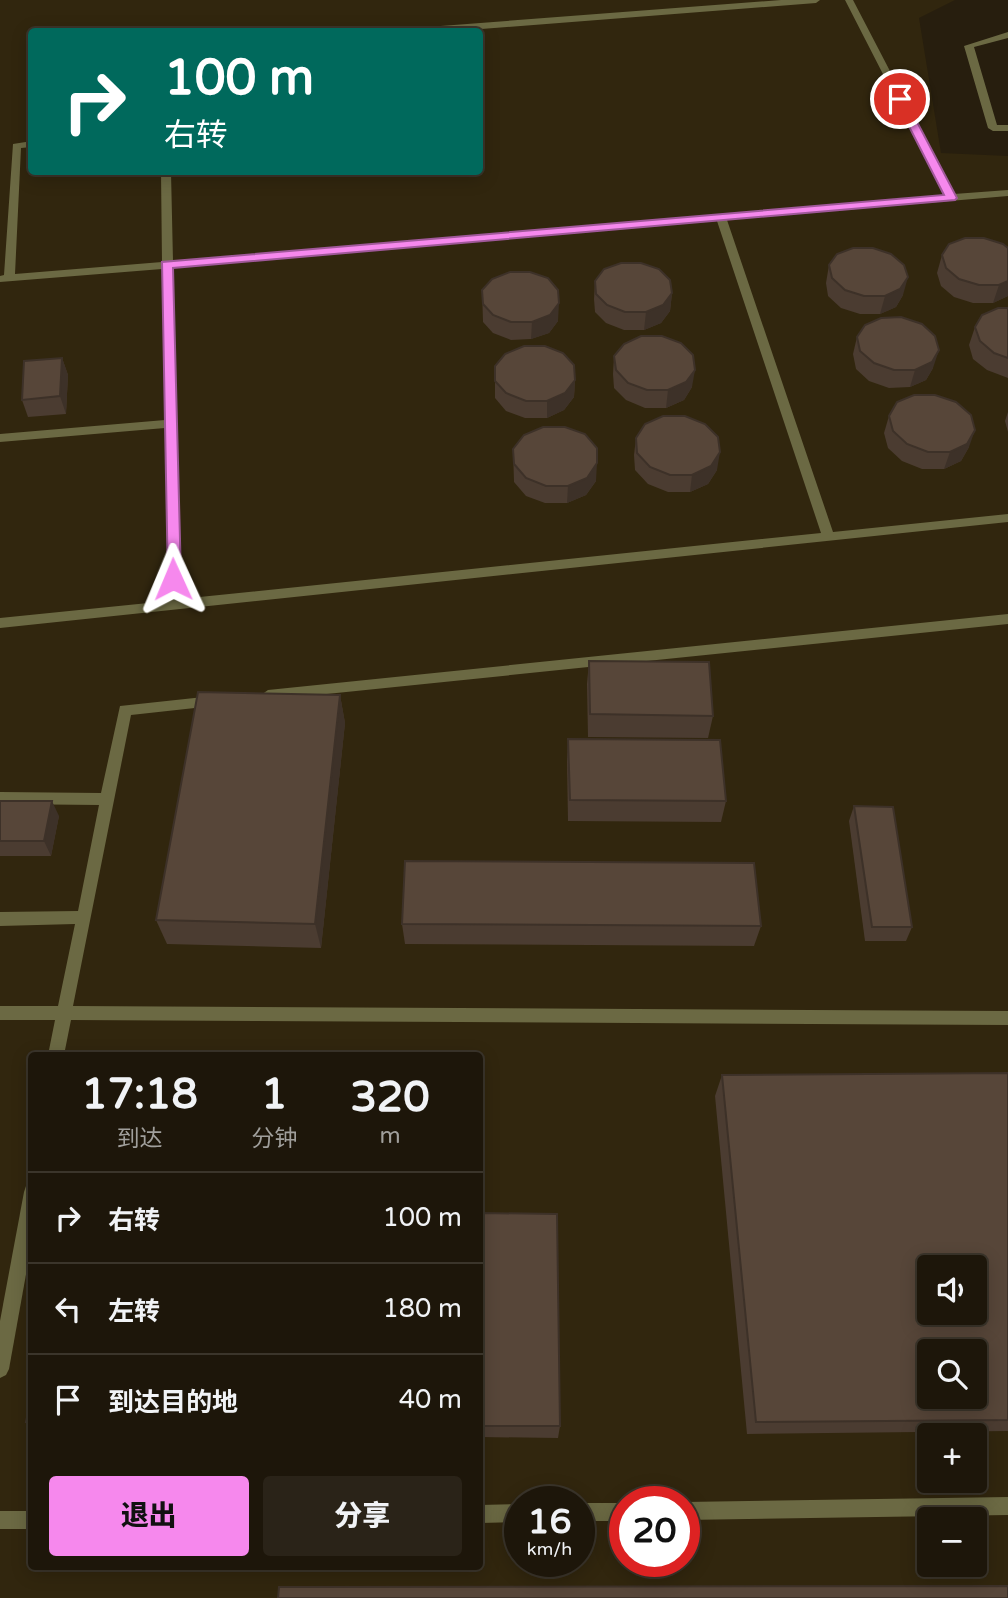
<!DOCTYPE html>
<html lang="zh">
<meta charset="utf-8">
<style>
body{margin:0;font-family:"Varela Round","Noto Sans SC",sans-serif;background:#2a2318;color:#f1f3f6;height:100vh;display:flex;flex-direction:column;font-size:26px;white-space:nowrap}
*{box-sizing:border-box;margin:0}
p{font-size:23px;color:#a09f9c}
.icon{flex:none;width:38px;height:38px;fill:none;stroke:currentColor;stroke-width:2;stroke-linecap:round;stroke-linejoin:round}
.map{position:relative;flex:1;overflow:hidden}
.sheet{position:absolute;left:28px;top:1052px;width:455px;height:518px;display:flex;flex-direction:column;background:#1d160a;border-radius:7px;box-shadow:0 4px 18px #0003,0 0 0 2px #3b352b}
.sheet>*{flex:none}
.banner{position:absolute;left:28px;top:28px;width:455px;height:147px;border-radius:7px;box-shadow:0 4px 18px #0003,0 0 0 2px #3b352b;background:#00695c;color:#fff;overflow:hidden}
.buttons{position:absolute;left:917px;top:1255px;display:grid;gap:14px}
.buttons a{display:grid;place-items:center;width:70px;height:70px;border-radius:7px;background:#1d160a;box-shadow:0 4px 18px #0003,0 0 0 2px #3b352b;font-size:35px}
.speed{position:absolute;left:504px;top:1486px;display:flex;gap:14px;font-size:35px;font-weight:700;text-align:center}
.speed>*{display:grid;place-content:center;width:91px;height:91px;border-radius:50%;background:#1d160a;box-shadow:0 4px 18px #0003,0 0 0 2px #3b352b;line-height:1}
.speed small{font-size:18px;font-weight:400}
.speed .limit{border:10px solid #d22;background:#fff;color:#111}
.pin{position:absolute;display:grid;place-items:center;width:60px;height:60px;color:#fff;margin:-30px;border:4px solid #fff;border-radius:50%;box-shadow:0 2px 7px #0007}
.me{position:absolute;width:77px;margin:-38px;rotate:359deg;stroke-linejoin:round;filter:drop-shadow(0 0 5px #0008)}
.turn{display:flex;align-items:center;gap:24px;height:147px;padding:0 21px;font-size:32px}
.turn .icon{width:91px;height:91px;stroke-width:2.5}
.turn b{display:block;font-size:49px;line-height:60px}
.eta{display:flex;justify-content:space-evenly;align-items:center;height:119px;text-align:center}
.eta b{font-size:42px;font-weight:800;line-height:49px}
.action{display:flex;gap:14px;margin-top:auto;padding:14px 21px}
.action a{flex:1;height:80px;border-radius:7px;background:#f688ed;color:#111;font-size:28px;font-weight:800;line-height:80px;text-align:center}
.action a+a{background:#2a2318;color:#f1f3f6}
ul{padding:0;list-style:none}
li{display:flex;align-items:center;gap:21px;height:91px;padding:0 21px;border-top:2px solid #3b352b}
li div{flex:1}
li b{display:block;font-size:26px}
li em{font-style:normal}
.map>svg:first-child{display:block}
</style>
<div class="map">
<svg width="1008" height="1598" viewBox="0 0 1008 1598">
<rect width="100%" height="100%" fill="#271e0e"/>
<path fill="#31260e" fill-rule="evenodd" d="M0,0H955L919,18L941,153L1008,156V1598H0ZM32,32H480V172H32ZM32,1055H480V1566H32ZM929,1267H975V1312H929ZM929,1351H975V1396H929ZM929,1435H975V1480H929ZM520,1502H579V1561H520ZM625,1502H684V1561H625ZM929,1519H975V1564H929Z"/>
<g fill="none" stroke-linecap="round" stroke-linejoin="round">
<g fill="#6b6943" fill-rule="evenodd">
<polygon points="781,0 820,0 816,3 443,32 397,32 401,29"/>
<path d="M845,0H853L954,194L1008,190V196L727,220L833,532L1008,514V522L0,628V618L168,601L165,428L0,442V434L165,420L162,269L0,282V276L4,275L13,144L32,141V147L21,148L15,274L162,262L161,172H171L173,261L945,195ZM717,221L821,533L180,599L173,268Z"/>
<polygon points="1008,32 1008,38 974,47 997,125 1008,125 1008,131 993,131 988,128 964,46"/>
<polygon points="1008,614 1008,624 268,700 261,695 268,690"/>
<polygon points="213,696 220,701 213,706 131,715 73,1006 1008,1011 1008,1025 71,1020 64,1055 48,1055 55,1020 0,1020 0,1006 58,1006 75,924 0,926 0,912 78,911 99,805 0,804 0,792 101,793 120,706"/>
<polygon points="32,1184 32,1241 9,1369 6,1375 0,1378 0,1321 24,1192 26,1186"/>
<polygon points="1008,1497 1008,1515 684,1520 684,1502"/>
<rect x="579" y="1503" width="46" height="18"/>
<polygon points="520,1504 520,1522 480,1523 480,1505"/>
<rect x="0" y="1511" width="32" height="18"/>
</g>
</g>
<g fill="#4b3c31">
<polygon points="965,238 1008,296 993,303 973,303 954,297 941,286 937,273 942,255"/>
<polygon points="829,265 903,295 896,307 880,314 860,314 841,308 828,296 826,283"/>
<polygon points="595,281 672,293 670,311 661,323 644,330 624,330 606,323 595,312 594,299"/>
<polygon points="482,290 558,321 549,333 531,339 511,340 493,333 483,322"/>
<polygon points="1008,308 1008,378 987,370 973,359 969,345 975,327"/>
<polygon points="857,337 933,368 926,380 910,387 889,388 869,381 856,369 853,354"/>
<polygon points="614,356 692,387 684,400 666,408 645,408 626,400 614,388 613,374"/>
<polygon points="62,358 68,375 66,414 28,417 22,400"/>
<polygon points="495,366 575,380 574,397 564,410 547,418 525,418 506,411 495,398"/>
<polygon points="1008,412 1008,432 1005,421"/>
<polygon points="889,416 969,447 961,461 944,469 922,469 902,461 888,448 884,433"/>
<polygon points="636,438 717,470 708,484 690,492 668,492 648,484 635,470 634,455"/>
<polygon points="513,449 596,481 586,495 567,503 545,503 526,496 514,482"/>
<polygon points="589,661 713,716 708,738 588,737 587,684"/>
<polygon points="340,695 345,723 321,948 167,944 156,920"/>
<polygon points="568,739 726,801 721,822 568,821 567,761"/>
<polygon points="0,801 59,816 51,856 0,856"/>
<polygon points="854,806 912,927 906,941 865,941 849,821"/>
<polygon points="402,924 761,926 754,946 405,944"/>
<polygon points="1008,1073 1008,1431 747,1434 715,1096 722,1075"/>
<polygon points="480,1213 560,1426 558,1438 480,1437"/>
</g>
<g fill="#3d3128">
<polygon points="908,277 903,295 896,307 880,314 885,296"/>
<polygon points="1008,281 1008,296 993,303 999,285"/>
<polygon points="672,293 670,311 661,323 644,330 646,312"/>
<polygon points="559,303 558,321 549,333 531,339 532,322"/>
<polygon points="939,350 933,368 926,380 910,387 915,370"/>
<polygon points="62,358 68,375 66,414 60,396"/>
<polygon points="695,370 692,387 684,400 666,408 668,390"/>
<polygon points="575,380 574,397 564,410 547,418 547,401"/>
<polygon points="975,430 969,447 961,461 944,469 950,452"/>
<polygon points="720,452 717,470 708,484 690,492 692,475"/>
<polygon points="597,463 596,481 586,495 567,503 568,486"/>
<polygon points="340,695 345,723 321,948 315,924"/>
<polygon points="52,801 59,816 51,856 44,841"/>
</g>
<g fill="#574639" stroke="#3d3128" stroke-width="2" fill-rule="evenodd">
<polygon points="965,238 984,238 1003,244 1008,248 1008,281 999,285 979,285 959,279 946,268 942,255 949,244"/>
<polygon points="853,248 873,248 891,254 904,265 908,277 900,289 885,296 864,296 845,290 832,278 829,265 837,254"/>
<polygon points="621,263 641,263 659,269 670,280 672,293 663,305 646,312 625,312 607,305 596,294 595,281 604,269"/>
<polygon points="510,272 530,272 548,278 558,290 559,303 550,315 532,322 511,322 493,315 483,304 482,290 492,279"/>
<polygon points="998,308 1008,308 1008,358 994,353 980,341 975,327 982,315"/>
<polygon points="901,317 922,324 935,336 939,350 932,362 915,370 894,370 874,363 860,351 857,337 865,325 881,318"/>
<polygon points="641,336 662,336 681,343 693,355 695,370 686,382 668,390 647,390 628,383 616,370 614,356 624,344"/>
<polygon points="524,346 545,346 563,353 574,365 575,380 565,393 547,401 526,401 506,393 495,381 495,366 505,354"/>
<polygon points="62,358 60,396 22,400 24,361"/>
<polygon points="914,395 935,395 956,402 971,415 975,430 967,444 950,452 928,452 907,444 893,431 889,416 897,402"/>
<polygon points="663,416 685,416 705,424 718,437 720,452 711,466 692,475 670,475 650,467 637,453 636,438 645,424"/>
<polygon points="543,427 565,427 585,434 597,448 597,463 587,478 568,486 546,486 526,478 514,464 513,449 524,435"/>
<polygon points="589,661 709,662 713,716 590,714"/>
<polygon points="198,692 340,695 315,924 156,920"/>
<polygon points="568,739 720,740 726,801 570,800"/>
<polygon points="0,801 52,801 44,841 0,841"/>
<polygon points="854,806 893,807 912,927 872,927"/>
<polygon points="405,861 754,863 761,926 402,924"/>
<path d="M1008,1073V1420L756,1422L722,1075ZM929,1267H975V1312H929ZM929,1351H975V1396H929Z"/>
<polygon points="480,1213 557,1214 560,1426 480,1426"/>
<polygon points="32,1393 32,1422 26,1422"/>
<polygon points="1008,1586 1008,1598 278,1598 279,1587"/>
</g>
<polygon fill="#f688ed" stroke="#a0589a" stroke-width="2" points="900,96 905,99 957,198 955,200 173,268 181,579 178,583 168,583 162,262 944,195 895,99"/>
</svg>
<div class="buttons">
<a><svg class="icon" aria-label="sound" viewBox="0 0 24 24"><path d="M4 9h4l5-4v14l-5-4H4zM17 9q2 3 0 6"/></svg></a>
<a><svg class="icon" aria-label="search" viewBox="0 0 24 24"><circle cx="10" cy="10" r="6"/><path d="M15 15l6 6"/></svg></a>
<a>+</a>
<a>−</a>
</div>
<div class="speed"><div>16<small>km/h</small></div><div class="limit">20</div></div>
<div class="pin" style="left:900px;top:99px;background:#d93025"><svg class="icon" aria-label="arrive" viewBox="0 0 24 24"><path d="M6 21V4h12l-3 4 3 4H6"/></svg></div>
<svg class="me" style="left:173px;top:579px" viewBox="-20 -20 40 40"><path d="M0-17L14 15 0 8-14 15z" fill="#f688ed" stroke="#fff" stroke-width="4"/></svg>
<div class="banner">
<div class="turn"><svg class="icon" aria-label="right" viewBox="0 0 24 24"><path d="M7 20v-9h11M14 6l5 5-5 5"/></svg><div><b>100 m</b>右转</div></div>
</div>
<section class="sheet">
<div class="eta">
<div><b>17:18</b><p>到达</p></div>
<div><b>1</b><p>分钟</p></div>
<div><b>320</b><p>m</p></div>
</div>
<ul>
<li><svg class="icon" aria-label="right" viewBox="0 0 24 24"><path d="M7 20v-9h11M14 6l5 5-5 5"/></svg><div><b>右转</b></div><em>100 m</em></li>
<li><svg class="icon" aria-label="left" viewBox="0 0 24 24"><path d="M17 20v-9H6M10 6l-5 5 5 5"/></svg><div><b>左转</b></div><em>180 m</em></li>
<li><svg class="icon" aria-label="arrive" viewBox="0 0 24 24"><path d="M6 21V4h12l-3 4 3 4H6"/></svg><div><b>到达目的地</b></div><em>40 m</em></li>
</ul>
<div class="action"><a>退出</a><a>分享</a></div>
</section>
</div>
